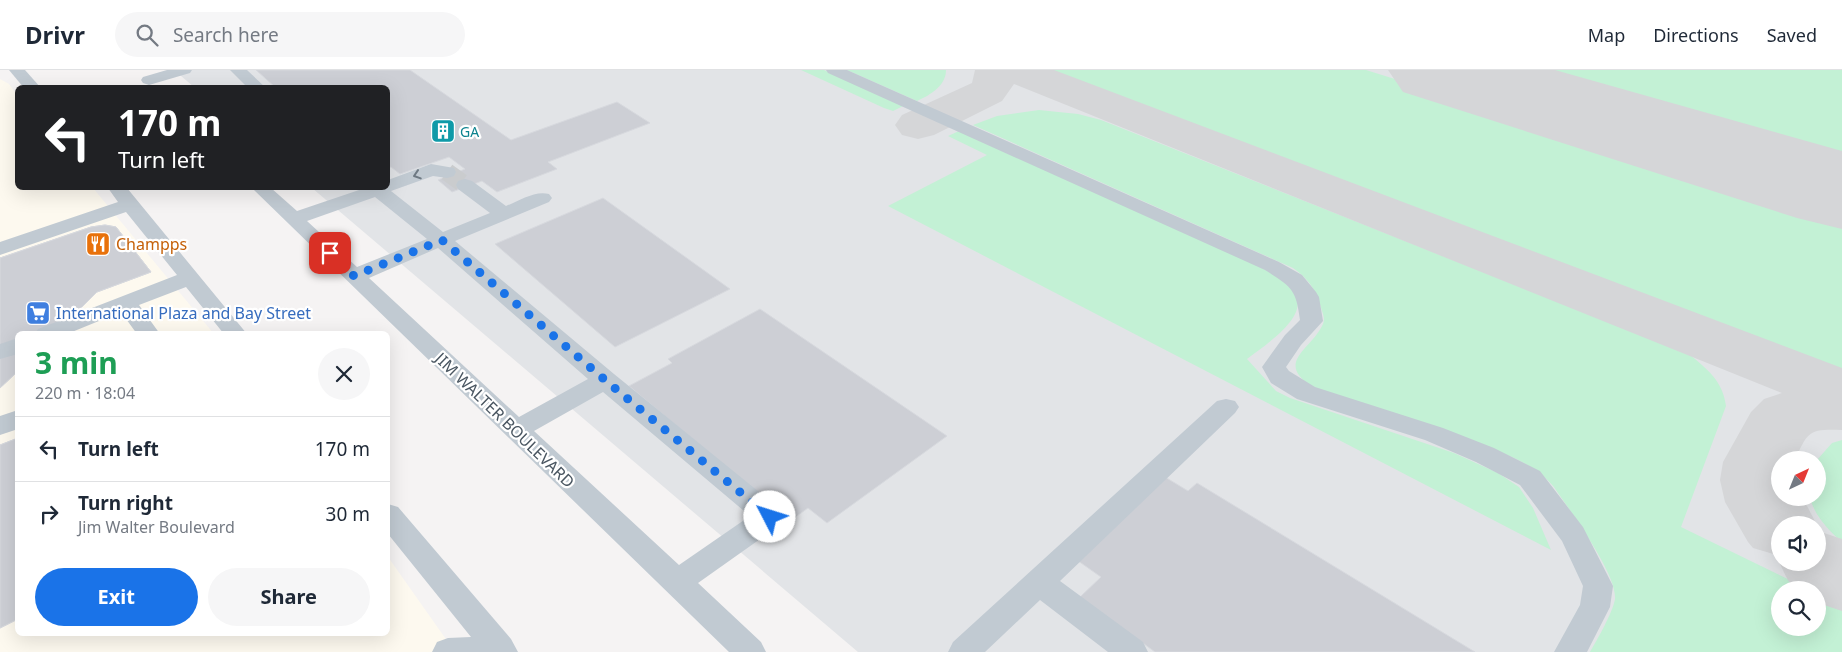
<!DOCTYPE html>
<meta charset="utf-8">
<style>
body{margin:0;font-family:"Noto Sans",sans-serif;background:#f6f6f7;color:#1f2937;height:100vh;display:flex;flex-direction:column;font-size:19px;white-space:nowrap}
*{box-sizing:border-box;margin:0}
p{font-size:16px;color:#747a83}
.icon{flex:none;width:28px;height:28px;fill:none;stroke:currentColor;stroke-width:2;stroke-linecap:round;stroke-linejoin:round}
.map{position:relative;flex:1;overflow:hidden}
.panel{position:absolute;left:15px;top:261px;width:375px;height:305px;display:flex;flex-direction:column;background:#fff;border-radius:8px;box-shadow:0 5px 20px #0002}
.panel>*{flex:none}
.hud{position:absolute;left:15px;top:15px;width:375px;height:105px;border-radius:8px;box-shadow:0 5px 20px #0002;background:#202124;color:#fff;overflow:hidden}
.needle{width:32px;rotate:43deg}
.tools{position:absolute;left:1771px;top:381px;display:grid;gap:10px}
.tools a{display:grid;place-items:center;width:55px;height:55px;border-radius:50%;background:#fff;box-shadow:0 5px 20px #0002;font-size:25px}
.pin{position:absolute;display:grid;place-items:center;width:42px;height:42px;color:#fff;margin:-21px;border-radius:10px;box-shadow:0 2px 8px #0006}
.me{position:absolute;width:55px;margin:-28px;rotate:310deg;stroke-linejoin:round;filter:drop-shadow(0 0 4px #0008)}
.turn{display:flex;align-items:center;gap:18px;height:105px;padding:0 20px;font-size:22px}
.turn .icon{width:65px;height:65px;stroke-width:2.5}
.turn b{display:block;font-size:35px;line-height:42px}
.round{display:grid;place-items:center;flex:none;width:52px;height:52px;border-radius:26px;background:#f6f6f7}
.overview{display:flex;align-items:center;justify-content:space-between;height:85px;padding:0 20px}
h1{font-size:30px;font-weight:700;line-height:38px;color:#1e9e55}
.cta{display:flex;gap:10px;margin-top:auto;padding:10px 20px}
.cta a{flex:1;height:58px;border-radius:30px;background:#1a73e8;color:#fff;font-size:20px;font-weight:700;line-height:58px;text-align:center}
.cta a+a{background:#f6f6f7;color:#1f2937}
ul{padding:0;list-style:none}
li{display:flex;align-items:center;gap:15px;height:65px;padding:0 20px;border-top:1px solid #e0e1e3}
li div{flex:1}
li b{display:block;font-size:19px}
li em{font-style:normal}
header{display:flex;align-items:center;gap:30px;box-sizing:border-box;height:70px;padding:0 25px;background:#fff;border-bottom:1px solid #e0e1e3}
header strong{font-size:24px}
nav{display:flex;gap:28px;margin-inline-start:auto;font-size:18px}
.search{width:350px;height:45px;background:#f6f6f7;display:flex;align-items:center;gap:12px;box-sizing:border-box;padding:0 18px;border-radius:28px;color:#747a83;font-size:19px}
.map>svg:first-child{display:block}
</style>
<header>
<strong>Drivr</strong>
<div class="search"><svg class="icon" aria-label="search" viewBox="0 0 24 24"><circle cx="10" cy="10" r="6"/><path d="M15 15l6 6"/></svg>Search here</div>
<nav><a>Map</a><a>Directions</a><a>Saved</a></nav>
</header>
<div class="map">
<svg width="1842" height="582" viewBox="0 0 1842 582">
<rect width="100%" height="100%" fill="#f5f3f3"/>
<polygon fill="#fdf9ef" points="0,9 9,14 17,25 18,118 93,118 214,264 18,264 18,564 388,564 388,487 455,582 0,582"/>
<path fill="#e2e4e7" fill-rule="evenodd" d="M174,0H1842V582H858L312,118H388V18L194,17ZM1780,390H1818V428H1780ZM1780,455H1818V492H1780ZM1780,520H1818V558H1780Z"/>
<g fill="#c3f1d5">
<polygon points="801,0 824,0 903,36 893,41 884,38"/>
<path d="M847,0H946C946,16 930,25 917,31Z"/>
<polygon points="1052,0 1366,0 1842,149 1842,301"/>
<polygon points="1516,0 1842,0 1842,93 1833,92"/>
<path d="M1039,40L1078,44L1101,50L1689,284C1707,299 1723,311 1726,336L1681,457L1810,520H1780V558H1818V524L1842,536V582H1590C1597,570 1613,542 1615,529C1617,503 1569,440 1554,417C1542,403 1529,395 1512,387L1313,317C1274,293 1311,279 1322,256C1325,250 1324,247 1322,241C1317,222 1310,210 1293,198L973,55L997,46Z"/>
<path d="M959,61L1255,194C1268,202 1293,212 1297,228C1304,251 1262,277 1247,289L1276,321L1290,328L1454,383L1498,403L1519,417L1533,438L1551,480L888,136L987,85L948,66Z"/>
<path d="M1842,370V472C1828,460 1815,446 1810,428H1818L1817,390L1832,373Z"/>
</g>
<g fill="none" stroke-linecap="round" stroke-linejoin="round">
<g fill="#d5d6d8" fill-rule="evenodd">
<path d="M975,0H1054L1842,298V360C1809,359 1808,361 1795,390H1780V428H1799L1807,436L1817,455H1780V486L1753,478L1748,472L1725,432L1720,410L1723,392L1751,342L1764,329L1782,323L1014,14L1002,31L934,65L918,69L902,65L895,55L902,45L972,13Z"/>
<polygon points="1621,39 1842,101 1842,132 1605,63 1598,53 1605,43"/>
<path d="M1818,461L1842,469V541L1818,533V520C1789,520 1791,516 1779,492L1780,489V492H1818Z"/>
</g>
<polygon fill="#d5d6d8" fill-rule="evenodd" points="1388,0 1555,0 1842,81 1842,159 1797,148 1403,22"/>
</g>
<g fill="#cdcfd5" stroke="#d7d9de">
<polygon points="256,0 410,0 511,70 617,32 650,53 548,92 557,99 497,122 482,111 452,122 438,110 465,99 449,87 400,104 391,97 388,98 388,18 276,18"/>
<polygon points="603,128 730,219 615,277 495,174"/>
<polygon points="105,155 116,157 151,202 97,222 55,264 18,264 18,301 0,318 0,188 91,157"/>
<polygon points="105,155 116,157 151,202 97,222 55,264 18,264 18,301 0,318 0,188 91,157"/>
<polygon points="760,239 947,366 827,453 808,438 790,451 629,316 672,293 668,289"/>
<polygon points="18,368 18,549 0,558 0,375"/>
<polygon points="18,368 18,549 0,558 0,375"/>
<polygon points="1165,407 1188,421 1197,413 1475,582 1155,582 1080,527 1101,507 1074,488"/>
</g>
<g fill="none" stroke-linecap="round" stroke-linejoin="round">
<polyline stroke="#caccce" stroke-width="18" stroke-dasharray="18 9" stroke-linecap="butt" points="447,102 465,115"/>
<g fill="#c1cad2" fill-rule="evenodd">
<polygon points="9,0 25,0 41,18 24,18"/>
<polygon points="167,0 192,0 190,3 149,15 143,13 141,10 143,7"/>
<polygon points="230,0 247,0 266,18 248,18"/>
<path d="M826,0H847L1279,192L1302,205L1316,222L1319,227L1323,251L1301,275L1286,297L1289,301L1315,317L1443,358L1494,378L1540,401L1583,457L1613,516L1610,537L1587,582H1554L1580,535L1583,516L1562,471L1520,415L1476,392L1425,370L1297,329L1271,313L1262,297L1285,265L1300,250C1296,218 1291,217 1265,200L828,3Z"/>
<path d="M431,94L454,98L456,102L454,106L447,108L433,106L391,121L443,162L490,143L458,119L456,115L458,111L465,109L472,111L506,136C519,131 535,120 549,124L552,128L549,132L455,171L614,304L780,439L784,447L780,455L698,513L761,572L766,582H729L252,118H271L297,141L365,118H388V110ZM375,127L427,169L357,197L307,151ZM438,178L588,309L519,347L369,208ZM603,322L750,446L679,495L534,361Z"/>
<polygon points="108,118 127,118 247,264 224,264 186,217 139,235 160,264 137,264 121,242 67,264 35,264 38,259 177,205 126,142 0,185 0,172 118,132"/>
<polygon points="18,268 18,284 0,289 0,274"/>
<polygon points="1226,329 1235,331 1239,337 1235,343 1060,511 1143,572 1148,582 1108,582 1040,530 985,582 948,582 953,572 1217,331"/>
<polygon points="18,340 18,359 0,365 0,346"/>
<polygon points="388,434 398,437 511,569 518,582 432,582 437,572 448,568 471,567 388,464"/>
</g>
</g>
<defs><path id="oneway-chevron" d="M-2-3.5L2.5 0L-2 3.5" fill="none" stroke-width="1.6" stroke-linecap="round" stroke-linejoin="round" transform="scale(1.25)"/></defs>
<use stroke="#6e7983" href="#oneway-chevron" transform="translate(417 105) rotate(162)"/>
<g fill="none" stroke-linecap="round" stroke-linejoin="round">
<polyline stroke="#1a73e8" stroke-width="9" stroke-dasharray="0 16.2" points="330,183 354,206 442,170 605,310 770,447"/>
</g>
<defs>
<symbol id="building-square" viewBox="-11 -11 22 22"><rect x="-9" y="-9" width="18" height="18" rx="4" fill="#0f9aa8" stroke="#fff"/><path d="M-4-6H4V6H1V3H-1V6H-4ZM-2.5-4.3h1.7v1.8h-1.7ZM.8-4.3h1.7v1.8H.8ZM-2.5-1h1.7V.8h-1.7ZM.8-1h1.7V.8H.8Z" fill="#fff"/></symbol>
<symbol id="restaurant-square" viewBox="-11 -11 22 22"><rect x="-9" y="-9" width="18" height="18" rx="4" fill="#e8710a" stroke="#fff"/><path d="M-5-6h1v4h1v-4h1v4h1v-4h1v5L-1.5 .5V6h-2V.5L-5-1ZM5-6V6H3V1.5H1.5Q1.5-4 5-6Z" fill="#fff"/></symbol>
<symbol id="supermarket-square" viewBox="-11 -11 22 22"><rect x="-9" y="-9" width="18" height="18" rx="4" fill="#3f7fe0" stroke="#fff"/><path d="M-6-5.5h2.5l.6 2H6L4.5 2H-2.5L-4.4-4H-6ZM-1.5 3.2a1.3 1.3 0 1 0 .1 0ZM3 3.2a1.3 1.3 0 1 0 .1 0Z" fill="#fff"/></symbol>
</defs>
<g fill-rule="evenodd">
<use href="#building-square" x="429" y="47" width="28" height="28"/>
<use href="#restaurant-square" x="84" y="160" width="28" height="28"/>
<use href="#supermarket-square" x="24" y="229" width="28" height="28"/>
</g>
<g text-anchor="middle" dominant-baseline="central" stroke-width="4.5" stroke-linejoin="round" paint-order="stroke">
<g font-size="14" fill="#0d838f" stroke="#fff" text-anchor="start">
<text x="460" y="61">GA</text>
</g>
<g font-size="16" fill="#c56008" stroke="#fff" text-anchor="start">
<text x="116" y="174">Champps</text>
</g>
<g font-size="16" fill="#366cbe" stroke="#fff" text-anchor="start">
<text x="56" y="243">International Plaza and Bay Street</text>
</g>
<g font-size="16" fill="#4a5661" stroke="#fff">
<text transform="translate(505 350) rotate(44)">JIM WALTER BOULEVARD</text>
</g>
</g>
</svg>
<div class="tools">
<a><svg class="needle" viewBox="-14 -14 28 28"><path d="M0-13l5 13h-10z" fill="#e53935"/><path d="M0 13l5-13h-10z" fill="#747a83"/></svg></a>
<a><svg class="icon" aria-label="sound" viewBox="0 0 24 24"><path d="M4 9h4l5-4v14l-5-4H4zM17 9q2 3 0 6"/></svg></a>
<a><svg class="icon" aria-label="search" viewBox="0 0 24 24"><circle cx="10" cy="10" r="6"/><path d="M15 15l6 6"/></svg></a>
</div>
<div class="pin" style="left:330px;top:183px;background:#d93025"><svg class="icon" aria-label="arrive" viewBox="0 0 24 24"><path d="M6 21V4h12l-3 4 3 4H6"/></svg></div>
<svg class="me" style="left:770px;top:447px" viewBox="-20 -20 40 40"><circle r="19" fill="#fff"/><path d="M0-13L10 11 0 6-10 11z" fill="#1a73e8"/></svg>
<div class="hud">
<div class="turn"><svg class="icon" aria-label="left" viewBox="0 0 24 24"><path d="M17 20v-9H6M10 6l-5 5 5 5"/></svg><div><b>170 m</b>Turn left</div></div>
</div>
<section class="panel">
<div class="overview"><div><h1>3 min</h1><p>220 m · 18:04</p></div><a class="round"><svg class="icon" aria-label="close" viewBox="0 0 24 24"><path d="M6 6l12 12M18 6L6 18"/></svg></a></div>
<ul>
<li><svg class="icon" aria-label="left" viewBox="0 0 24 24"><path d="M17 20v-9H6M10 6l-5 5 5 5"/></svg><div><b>Turn left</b></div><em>170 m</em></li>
<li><svg class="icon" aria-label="right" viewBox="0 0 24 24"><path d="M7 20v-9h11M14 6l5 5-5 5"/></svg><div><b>Turn right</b><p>Jim Walter Boulevard</p></div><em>30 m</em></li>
</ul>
<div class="cta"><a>Exit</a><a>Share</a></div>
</section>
</div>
